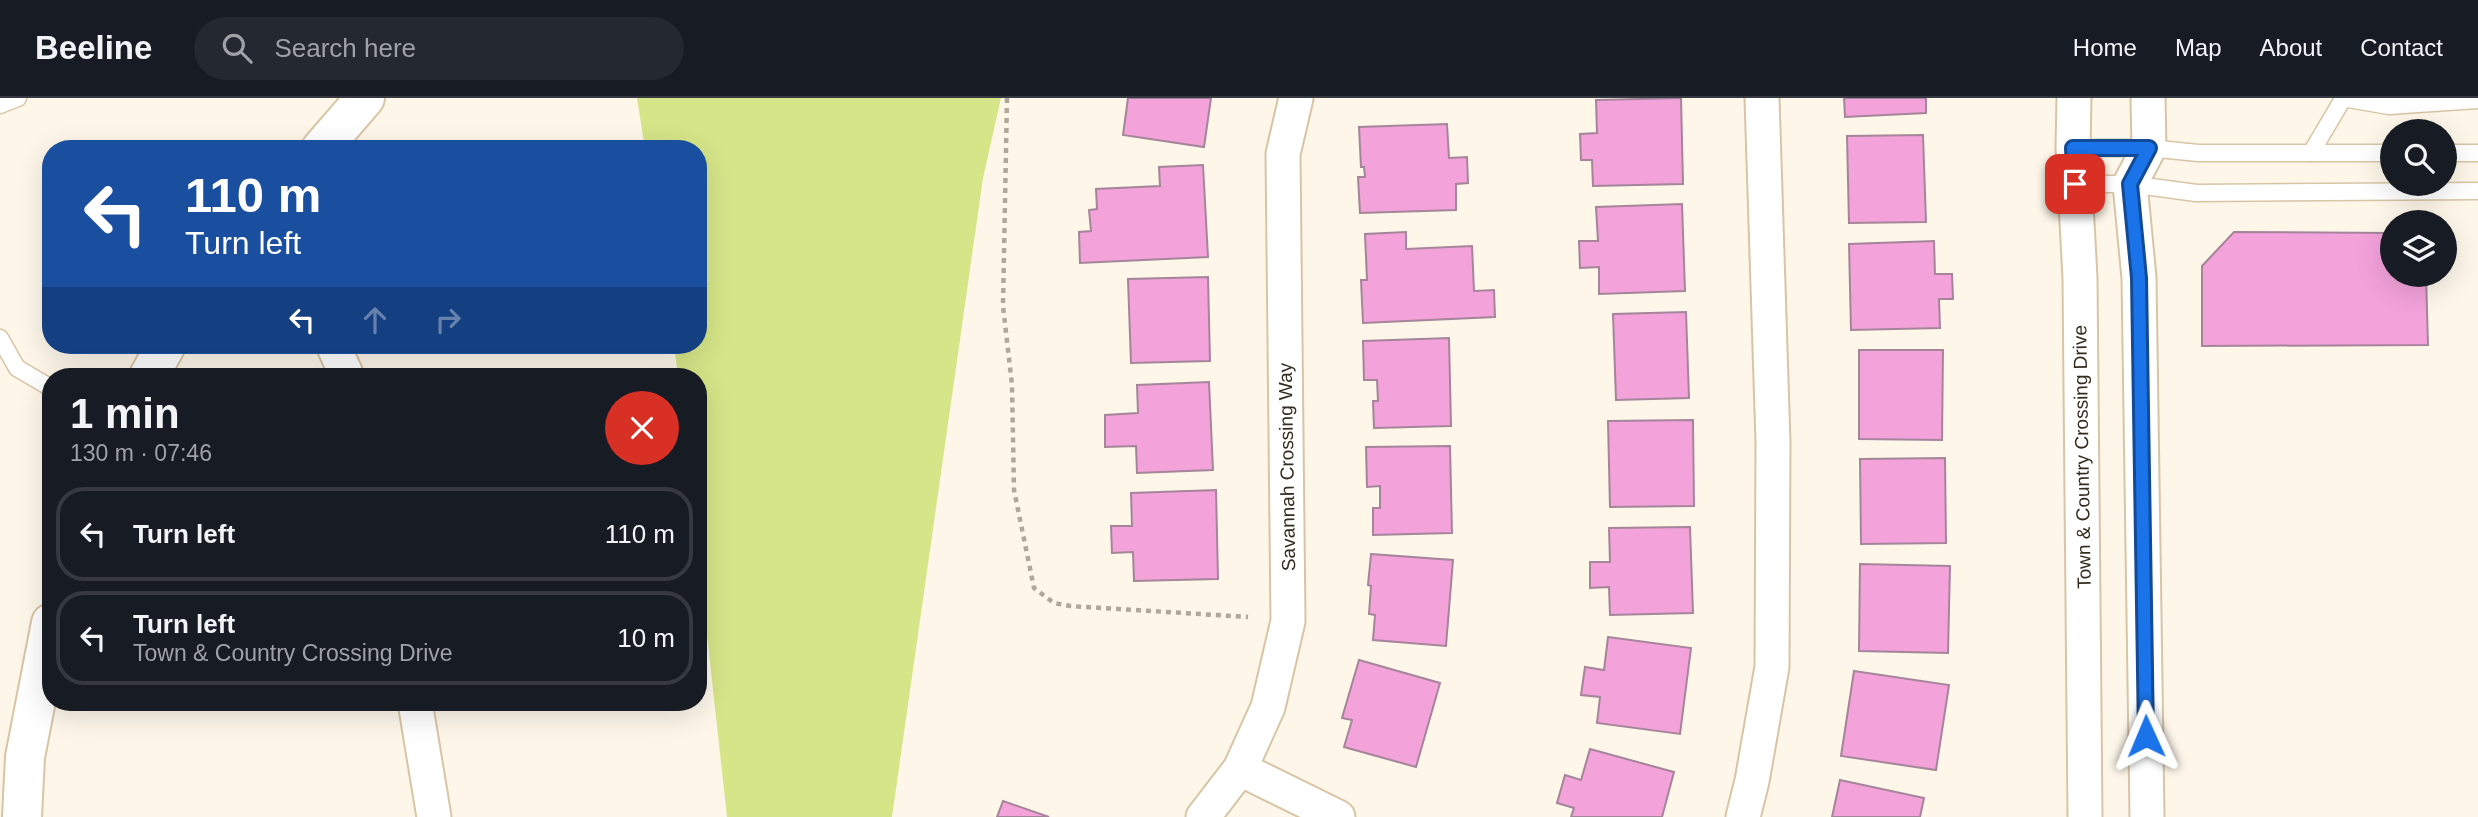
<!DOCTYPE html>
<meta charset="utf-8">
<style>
body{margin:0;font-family:Helvetica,sans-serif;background:#242831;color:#f1f3f6;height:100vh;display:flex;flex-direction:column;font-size:26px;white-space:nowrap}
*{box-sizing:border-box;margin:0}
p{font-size:23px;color:#9ea1a6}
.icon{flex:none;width:38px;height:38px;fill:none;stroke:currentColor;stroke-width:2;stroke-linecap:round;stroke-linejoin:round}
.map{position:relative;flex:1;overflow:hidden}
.details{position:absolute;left:42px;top:270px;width:665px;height:343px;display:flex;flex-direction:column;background:#171b24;border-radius:28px;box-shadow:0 7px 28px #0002}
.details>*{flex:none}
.hud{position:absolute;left:42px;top:42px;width:665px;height:214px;border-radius:28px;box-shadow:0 7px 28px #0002;background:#1a4fa0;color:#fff;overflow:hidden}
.buttons{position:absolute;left:2380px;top:21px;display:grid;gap:14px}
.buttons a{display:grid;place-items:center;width:77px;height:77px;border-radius:50%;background:#171b24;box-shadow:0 7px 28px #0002;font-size:35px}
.pin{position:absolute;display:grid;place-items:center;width:60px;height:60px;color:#fff;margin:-30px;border-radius:14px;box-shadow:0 4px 10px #0006}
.me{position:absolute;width:77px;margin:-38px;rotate:359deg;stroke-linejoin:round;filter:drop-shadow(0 0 5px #0008)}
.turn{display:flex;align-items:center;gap:24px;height:147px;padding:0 28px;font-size:32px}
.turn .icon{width:91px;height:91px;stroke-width:2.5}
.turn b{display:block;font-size:49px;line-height:60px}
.lanes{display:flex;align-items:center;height:66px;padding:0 28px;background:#0003;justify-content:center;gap:35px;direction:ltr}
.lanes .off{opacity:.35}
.round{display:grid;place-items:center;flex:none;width:74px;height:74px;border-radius:37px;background:#242831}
.head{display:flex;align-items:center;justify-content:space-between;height:119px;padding:0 28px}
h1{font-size:42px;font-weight:700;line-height:52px}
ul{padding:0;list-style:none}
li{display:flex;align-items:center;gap:21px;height:94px;margin:0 14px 10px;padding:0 14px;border:4px solid #363941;border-radius:28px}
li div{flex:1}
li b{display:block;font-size:26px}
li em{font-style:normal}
header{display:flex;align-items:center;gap:42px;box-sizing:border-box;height:98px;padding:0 35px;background:#171b24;border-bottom:2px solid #363941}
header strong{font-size:33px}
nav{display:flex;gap:38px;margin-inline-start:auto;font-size:24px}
.search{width:490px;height:63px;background:#242831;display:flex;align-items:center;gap:18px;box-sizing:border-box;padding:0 24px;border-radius:38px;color:#9ea1a6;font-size:26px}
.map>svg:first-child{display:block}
</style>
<header>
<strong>Beeline</strong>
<div class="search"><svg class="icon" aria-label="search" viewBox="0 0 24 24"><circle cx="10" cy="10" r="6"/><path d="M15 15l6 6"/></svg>Search here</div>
<nav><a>Home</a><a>Map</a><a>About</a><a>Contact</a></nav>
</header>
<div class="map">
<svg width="2478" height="719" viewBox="0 0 2478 719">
<rect width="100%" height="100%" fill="#fdf6e9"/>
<polygon fill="#d6e588" points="637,0 1001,0 983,80 892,719 727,719 698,455 698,278 678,278 674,247 698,247 698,51 645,51"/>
<g fill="#f3a2da" stroke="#a4859a" stroke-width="2">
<polygon points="1128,0 1211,0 1204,49 1123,37"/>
<polygon points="1681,0 1683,86 1593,88 1592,62 1581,62 1580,36 1597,35 1596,2"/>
<polygon points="1844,0 1926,0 1926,15 1845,19"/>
<polygon points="1447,26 1449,60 1467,59 1468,85 1456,86 1456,112 1360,115 1358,79 1365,79 1364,69 1361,69 1359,29"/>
<polygon points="1923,37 1926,124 1849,125 1847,38"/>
<polygon points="1203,67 1208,159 1080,165 1079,134 1091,133 1089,112 1097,111 1096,91 1160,88 1159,69"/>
<polygon points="1682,106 1685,193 1599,196 1599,169 1580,170 1579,143 1598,143 1596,109"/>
<polygon points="1406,134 1406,151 1472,148 1474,193 1494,192 1495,219 1363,225 1361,182 1367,182 1365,136"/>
<polygon points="2234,134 2392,135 2392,177 2426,177 2428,247 2202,248 2202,168"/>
<polygon points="1934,143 1935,176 1952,176 1953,201 1939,201 1940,230 1851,232 1849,146"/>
<polygon points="1208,179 1210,263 1131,265 1128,181"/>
<polygon points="1686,214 1689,300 1616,302 1613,216"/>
<polygon points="1449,240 1451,328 1374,330 1373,303 1378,303 1377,282 1364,282 1363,243"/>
<polygon points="1859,252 1943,252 1942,342 1859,341"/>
<polygon points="1209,284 1213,372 1137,375 1136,348 1105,349 1105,317 1138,315 1137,287"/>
<polygon points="1693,322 1694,408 1610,409 1608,323"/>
<polygon points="1450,348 1452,435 1373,437 1373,410 1380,410 1380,388 1367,389 1366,349"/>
<polygon points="1945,360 1946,445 1861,446 1860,361"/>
<polygon points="1216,392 1218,481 1134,483 1133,454 1112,455 1111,428 1132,428 1131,395"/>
<polygon points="1690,429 1693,515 1610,517 1609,489 1590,490 1590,464 1610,464 1609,430"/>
<polygon points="1371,456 1453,462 1446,548 1373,542 1375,517 1369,516 1371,488 1368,487"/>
<polygon points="1860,466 1950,468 1948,555 1859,553"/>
<polygon points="1608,539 1691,550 1680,636 1597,625 1600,599 1581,597 1585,569 1604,572"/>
<polygon points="1359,562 1440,585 1416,669 1344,649 1352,622 1342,620"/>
<polygon points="1854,573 1949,587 1936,672 1841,658"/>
<polygon points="1590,651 1674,674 1662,719 1571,719 1574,710 1557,705 1565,677 1581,682"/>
<polygon points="1840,682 1924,700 1920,719 1832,719"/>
<polygon points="1003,703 1049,719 997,719"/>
</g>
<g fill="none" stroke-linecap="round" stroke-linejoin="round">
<defs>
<g id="service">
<polyline points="2342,0 2389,8 2478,2"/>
<polyline points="0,7 18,0"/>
<polyline points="2073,50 2149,50 2198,55 2392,55"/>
<polyline points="2311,55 2343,1"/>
<polyline points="2445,55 2478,55"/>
<polyline points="2075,86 2130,86 2196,95 2478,93"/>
<polyline points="0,240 17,270 51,290"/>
</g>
<g id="minor">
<polyline points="2074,0 2073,50 2080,180 2085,719"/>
<polyline points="333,247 347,278"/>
<polyline points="415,604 434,719"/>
<polyline points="1240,671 1338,719"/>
<polyline points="1203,719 1240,671 1268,609 1288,523 1283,56 1296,0"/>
<polyline points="1743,719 1752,683 1772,569 1773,344 1762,0"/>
<polyline points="2147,719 2139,180 2130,86 2149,50 2148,0"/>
</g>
<g id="tertiary">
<polyline points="321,51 365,0"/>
<polyline points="149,278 166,247"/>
<polyline points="22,719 25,659 51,525"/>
</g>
</defs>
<use href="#service" stroke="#d7c5a5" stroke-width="19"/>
<use href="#minor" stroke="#d7c5a5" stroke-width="37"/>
<use href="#tertiary" stroke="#d7c5a5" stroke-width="42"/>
<polyline stroke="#aea79a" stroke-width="4.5" stroke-dasharray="5 5" stroke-linecap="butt" points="1007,0 1003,208 1012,287 1014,392 1034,490 1054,505 1070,508 1248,519"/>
<use href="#service" stroke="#fff" stroke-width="16"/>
<use href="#minor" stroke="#fff" stroke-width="33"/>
<use href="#tertiary" stroke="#fff" stroke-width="38"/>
</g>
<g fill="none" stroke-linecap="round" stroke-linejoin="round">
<defs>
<polyline id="route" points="2075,86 2073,50 2149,50 2130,86 2139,180 2146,638"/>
</defs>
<use href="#route" stroke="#114b97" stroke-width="18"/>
<use href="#route" stroke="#1a73e8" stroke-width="12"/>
</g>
<g text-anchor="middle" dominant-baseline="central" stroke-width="7" stroke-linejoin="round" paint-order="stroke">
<g font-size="19" fill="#332c1f" stroke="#fff">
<text transform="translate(2082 359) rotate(-91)">Town &amp; Country Crossing Drive</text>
<text transform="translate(1287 369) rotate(-91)">Savannah Crossing Way</text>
</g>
</g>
</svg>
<div class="buttons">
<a><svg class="icon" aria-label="search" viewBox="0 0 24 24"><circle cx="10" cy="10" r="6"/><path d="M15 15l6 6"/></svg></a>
<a><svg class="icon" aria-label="layers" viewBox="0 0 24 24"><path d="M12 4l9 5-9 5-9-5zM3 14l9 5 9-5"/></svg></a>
</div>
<div class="pin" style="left:2075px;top:86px;background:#d93025"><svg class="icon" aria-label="arrive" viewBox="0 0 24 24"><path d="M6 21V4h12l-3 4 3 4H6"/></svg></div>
<svg class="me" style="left:2146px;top:638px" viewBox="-20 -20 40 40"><path d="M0-17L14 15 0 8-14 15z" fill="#1a73e8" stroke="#fff" stroke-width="4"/></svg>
<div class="hud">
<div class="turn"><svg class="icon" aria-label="left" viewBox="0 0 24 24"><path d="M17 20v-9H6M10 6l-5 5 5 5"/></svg><div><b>110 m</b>Turn left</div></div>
<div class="lanes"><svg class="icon" aria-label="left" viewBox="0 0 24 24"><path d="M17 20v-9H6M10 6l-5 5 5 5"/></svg><svg class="icon off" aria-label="ahead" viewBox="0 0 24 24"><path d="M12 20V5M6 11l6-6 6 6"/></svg><svg class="icon off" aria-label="right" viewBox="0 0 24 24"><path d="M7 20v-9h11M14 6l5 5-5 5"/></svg></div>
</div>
<section class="details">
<div class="head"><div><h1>1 min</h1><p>130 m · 07:46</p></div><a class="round" style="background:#d93025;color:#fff"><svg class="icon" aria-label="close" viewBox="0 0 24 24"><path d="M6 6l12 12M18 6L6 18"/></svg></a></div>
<ul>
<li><svg class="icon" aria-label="left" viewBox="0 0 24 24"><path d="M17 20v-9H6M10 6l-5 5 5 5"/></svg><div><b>Turn left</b></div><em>110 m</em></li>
<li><svg class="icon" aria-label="left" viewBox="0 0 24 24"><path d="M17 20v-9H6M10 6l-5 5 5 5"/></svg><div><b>Turn left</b><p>Town &amp; Country Crossing Drive</p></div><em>10 m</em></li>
</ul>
</section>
</div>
